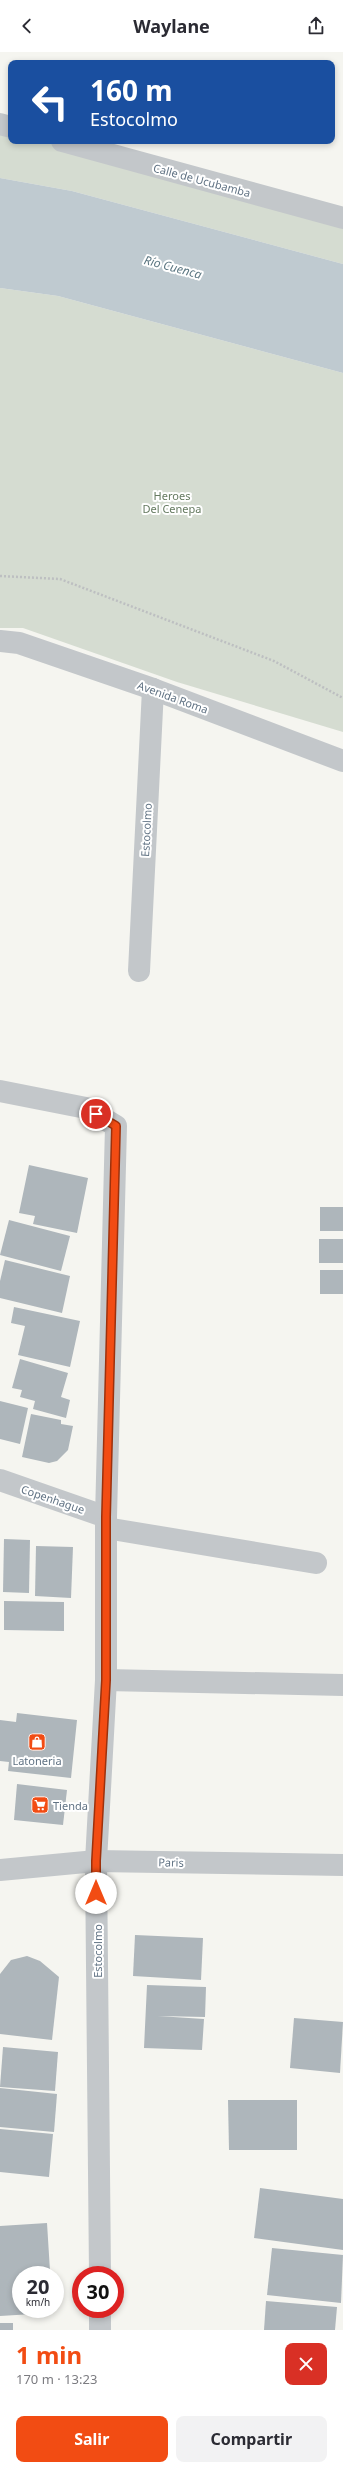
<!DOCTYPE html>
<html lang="es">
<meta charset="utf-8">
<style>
body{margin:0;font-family:"Noto Sans",sans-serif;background:#f2f2f3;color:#2b2b33;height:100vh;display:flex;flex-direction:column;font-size:15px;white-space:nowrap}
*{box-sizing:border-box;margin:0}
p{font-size:13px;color:#7c7c81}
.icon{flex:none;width:22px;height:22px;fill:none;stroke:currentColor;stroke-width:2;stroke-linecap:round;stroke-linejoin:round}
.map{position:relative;height:2278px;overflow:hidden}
.panel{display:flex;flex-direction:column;background:#fff;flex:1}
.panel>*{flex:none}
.banner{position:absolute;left:8px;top:8px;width:327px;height:84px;border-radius:8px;box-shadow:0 2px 6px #0003;background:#1a4fa0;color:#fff;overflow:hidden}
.speed{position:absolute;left:12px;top:2214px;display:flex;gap:8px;font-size:20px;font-weight:700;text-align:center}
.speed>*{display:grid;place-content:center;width:52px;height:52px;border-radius:50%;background:#fff;box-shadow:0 2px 6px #0003;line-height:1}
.speed small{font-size:10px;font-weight:400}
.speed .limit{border:6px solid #d22;background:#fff;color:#111}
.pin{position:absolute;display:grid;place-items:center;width:34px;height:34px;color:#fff;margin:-17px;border:2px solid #fff;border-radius:50%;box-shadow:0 1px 4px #0007}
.me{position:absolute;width:44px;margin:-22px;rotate:0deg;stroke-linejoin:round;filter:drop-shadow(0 0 3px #0008)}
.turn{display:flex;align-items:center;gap:14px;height:84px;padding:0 16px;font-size:18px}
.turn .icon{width:52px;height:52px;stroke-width:2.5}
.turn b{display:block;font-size:28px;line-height:34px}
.round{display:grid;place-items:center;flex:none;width:42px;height:42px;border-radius:8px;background:#f2f2f3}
.headline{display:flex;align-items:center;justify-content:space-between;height:68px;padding:0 16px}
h1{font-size:24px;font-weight:700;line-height:30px;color:#f24c13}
.action{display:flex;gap:8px;margin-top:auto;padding:8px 16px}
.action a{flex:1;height:46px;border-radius:8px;background:#f24c13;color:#fff;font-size:16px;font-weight:700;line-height:46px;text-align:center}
.action a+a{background:#f2f2f3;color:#2b2b33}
header{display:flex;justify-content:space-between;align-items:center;height:52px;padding:0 16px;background:#fff;font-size:18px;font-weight:700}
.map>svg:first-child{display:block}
</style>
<header><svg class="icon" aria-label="back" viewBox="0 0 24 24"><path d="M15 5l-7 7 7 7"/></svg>Waylane<svg class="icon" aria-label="share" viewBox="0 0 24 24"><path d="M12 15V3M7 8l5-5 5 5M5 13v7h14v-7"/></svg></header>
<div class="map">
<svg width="343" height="2278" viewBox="0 0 343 2278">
<rect width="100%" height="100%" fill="#f5f5f0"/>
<g fill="#d5dcd1">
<polygon points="0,72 11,75 11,89 62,89 343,166 343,212 72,139 0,126"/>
<polygon points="0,236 58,244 343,321 343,680 177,630 23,576 0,576"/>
</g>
<polygon fill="#bfcad0" points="0,126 72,139 343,212 343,321 58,244 0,236"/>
<g fill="#aeb6bb">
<polygon points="29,1113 88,1126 77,1181 33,1172 35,1164 19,1161"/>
<rect x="320" y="1155" width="23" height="24"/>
<polygon points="9,1168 70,1184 61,1219 0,1203"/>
<rect x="319" y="1187" width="24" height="24"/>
<polygon points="5,1208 70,1224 62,1261 0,1246 0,1229"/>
<rect x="320" y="1218" width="23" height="24"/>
<polygon points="14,1255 80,1269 70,1315 18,1303 25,1274 11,1271"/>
<polygon points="20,1307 68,1321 61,1345 70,1348 66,1366 33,1357 35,1349 20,1345 22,1338 12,1336"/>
<polygon points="0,1349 28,1356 20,1392 0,1387"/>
<polygon points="31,1362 61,1368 61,1372 73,1374 68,1398 57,1409 49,1411 22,1405"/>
<polygon points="4,1487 30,1488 29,1541 3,1540"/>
<polygon points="36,1494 73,1495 71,1546 35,1544"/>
<polygon points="4,1549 64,1550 64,1579 4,1578"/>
<polygon points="17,1661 77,1668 71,1726 8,1719 9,1710 0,1709 0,1668 16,1670"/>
<polygon points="17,1732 67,1738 63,1773 14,1768"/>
<polygon points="135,1883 203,1886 201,1928 133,1924"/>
<polygon points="27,1904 40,1909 59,1925 52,1988 0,1982 0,1922 11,1908"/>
<polygon points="147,1933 206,1935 205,1965 158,1964 204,1967 202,1998 144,1996"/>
<polygon points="294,1966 343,1970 340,2021 290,2016"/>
<polygon points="3,1995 58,2000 55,2039 0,2035"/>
<polygon points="0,2036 57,2042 54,2080 0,2075"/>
<polygon points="228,2048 297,2048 297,2098 229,2098"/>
<polygon points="0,2077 53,2082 49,2125 0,2120"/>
<polygon points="260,2136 343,2147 343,2198 254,2186"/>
<polygon points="47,2171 50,2219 42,2219 42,2223 21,2223 21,2257 49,2257 49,2261 0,2264 0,2174"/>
<polygon points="272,2196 343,2203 341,2251 267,2243"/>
<polygon points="266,2249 337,2255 335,2278 264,2278"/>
<rect x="0" y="2271" width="13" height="7"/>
</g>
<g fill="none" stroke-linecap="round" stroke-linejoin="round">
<polyline stroke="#bdbfc1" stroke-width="2.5" stroke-dasharray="2 2" stroke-linecap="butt" points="0,524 60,527 274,609 343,646"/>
<g stroke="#c3c7ca" stroke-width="22">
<polyline points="0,72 11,75"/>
<polyline points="62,89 343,166"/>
<polyline points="0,589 19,591 153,637 343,709"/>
<polyline points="139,919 153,637"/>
<polyline points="0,1039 86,1056 116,1074 106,1465 106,1628 96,1809 100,2223"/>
<polyline points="0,1428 106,1465"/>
<polyline points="106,1476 316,1511"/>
<polyline points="106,1628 343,1633"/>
<polyline points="0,1818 96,1809 343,1813"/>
<polyline points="100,2257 100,2278"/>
</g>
</g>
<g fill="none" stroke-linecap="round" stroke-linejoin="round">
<defs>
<polyline id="route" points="96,1062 116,1074 106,1465 106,1628 96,1809 96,1841"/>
</defs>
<use href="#route" stroke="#9d310c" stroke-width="10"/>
<use href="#route" stroke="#f24c13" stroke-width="7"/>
</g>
<defs>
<symbol id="shop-square" viewBox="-11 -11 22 22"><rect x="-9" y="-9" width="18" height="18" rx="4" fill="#f24c13" stroke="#fff"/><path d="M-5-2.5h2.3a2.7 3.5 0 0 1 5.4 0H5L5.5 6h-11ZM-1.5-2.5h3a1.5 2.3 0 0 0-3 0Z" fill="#fff"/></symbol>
<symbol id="supermarket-square" viewBox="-11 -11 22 22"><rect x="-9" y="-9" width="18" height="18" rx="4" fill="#f24c13" stroke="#fff"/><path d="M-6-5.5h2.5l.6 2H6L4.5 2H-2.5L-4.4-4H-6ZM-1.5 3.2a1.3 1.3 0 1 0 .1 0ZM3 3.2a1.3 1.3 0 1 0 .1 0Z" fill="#fff"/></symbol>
</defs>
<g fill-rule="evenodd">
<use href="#shop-square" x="27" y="1680" width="20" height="20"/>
<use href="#supermarket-square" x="30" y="1743" width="20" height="20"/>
</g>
<g text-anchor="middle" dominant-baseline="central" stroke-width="4" stroke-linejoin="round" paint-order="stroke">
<g font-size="11" fill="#617384" stroke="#fff">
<text transform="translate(202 128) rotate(15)">Calle de Ucubamba</text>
<text transform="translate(173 645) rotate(20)">Avenida Roma</text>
<text transform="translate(146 778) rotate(-87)">Estocolmo</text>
<text transform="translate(53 1447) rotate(19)">Copenhague</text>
<text transform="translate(171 1810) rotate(1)">Paris</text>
<text transform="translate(97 1899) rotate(-90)">Estocolmo</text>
</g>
<g font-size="11" fill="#657a60" stroke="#fff">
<text x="172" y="443">Heroes<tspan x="172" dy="13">Del Cenepa</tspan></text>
</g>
<g font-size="11" fill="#617384" stroke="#fff">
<text x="37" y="1708">Latoneria</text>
<text x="53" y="1753" text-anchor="start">Tienda</text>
</g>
<g font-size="12" font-style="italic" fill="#5c7782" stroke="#fff">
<text transform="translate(173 215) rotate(15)">Río Cuenca</text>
</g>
</g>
</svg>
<div class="speed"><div>20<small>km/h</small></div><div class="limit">30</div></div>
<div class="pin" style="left:96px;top:1062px;background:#d93025"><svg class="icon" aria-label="arrive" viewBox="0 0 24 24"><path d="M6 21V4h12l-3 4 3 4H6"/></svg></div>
<svg class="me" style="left:96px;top:1841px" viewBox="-20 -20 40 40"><circle r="19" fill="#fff"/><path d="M0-13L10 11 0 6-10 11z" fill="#f24c13"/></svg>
<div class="banner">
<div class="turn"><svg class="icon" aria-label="left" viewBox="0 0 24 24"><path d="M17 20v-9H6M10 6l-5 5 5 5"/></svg><div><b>160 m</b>Estocolmo</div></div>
</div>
</div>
<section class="panel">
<div class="headline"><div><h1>1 min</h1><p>170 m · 13:23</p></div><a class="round" style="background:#d93025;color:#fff"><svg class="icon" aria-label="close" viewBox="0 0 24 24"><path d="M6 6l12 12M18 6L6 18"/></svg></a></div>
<div class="action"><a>Salir</a><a>Compartir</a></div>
</section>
